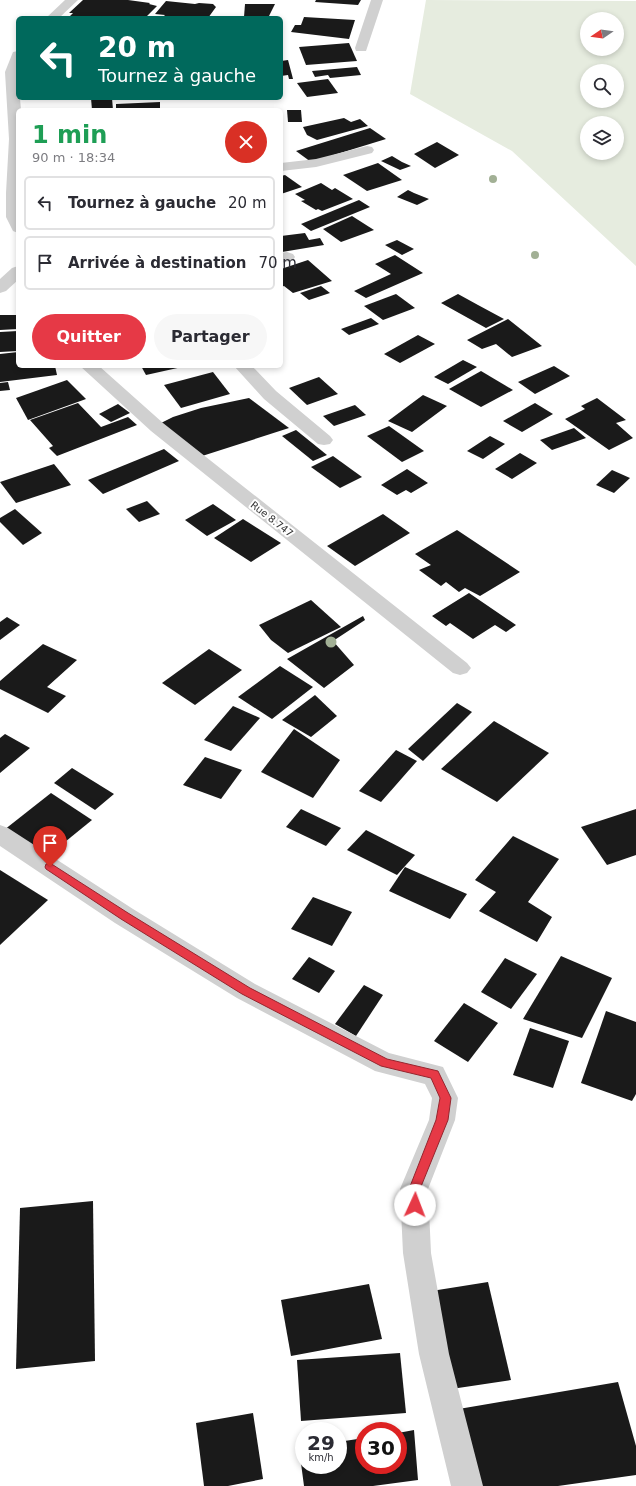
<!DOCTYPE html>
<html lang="fr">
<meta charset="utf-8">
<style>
body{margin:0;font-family:"DejaVu Sans",sans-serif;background:#f7f7f7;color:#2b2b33;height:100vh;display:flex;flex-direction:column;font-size:15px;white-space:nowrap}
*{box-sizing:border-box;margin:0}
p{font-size:13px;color:#7c7c81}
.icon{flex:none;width:22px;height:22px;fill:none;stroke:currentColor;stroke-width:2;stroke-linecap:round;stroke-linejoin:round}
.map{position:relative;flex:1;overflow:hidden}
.side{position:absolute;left:16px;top:108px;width:267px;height:260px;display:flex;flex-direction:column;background:#fff;border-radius:6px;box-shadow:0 2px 6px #0003}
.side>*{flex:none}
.hud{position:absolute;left:16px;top:16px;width:267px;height:84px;border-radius:6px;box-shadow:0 2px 6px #0003;background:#00695c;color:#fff;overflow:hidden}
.needle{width:26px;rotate:257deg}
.fabs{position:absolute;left:580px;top:12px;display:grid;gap:8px}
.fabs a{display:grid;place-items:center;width:44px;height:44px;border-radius:50%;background:#fff;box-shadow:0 2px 6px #0003;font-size:20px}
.speed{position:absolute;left:295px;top:1422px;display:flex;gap:8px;font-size:20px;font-weight:700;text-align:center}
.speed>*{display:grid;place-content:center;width:52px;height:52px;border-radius:50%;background:#fff;box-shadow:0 2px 6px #0003;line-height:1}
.speed small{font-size:10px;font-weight:400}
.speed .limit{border:6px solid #d22;background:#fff;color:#111}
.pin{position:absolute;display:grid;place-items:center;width:34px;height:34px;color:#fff;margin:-41px -17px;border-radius:50% 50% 50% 0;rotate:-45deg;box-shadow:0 0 4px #0007}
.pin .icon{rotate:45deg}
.me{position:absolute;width:44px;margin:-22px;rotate:2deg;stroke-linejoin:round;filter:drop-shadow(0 0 3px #0008)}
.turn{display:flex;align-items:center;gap:14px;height:84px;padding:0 16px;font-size:18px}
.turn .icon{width:52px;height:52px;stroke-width:2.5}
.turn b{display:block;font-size:28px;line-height:34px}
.round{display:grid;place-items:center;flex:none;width:42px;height:42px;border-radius:21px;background:#f7f7f7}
.headline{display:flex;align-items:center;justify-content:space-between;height:68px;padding:0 16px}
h1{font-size:24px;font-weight:600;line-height:30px;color:#1e9e55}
.button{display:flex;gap:8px;margin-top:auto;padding:8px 16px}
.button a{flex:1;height:46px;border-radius:24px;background:#e63946;color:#fff;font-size:16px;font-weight:600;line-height:46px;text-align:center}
.button a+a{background:#f7f7f7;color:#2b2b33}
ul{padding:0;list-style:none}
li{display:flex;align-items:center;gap:12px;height:54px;margin:0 8px 6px;padding:0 8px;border:2px solid #e1e1e2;border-radius:6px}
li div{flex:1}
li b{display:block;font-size:15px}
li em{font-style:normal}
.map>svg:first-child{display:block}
</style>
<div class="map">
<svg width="636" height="1486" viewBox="0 0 636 1486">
<rect width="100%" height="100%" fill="#fff"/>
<path fill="#e6ecdf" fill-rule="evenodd" d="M426,0L636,1V266L512,151L410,94ZM587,19H617V49H587ZM587,71H617V101H587ZM587,123H617V153H587Z"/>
<g fill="#1a1a1a">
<polygon points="83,0 128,0 150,3 149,4 157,6 145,18 104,18 91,16 89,18 68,18 73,13 69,13"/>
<polygon points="316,0 361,0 358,5 315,2"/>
<polygon points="166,1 195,4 199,3 213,4 216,7 208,18 175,18 163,17 165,15 155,14"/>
<polygon points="245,4 275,4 269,16 244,17"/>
<polygon points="304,17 355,20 349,39 291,32 295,25 301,25"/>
<polygon points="349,43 357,61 306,65 299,47"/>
<polygon points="288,60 292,75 293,79 289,79 288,75 281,76 281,61"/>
<polygon points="357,67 361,75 330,78 328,75 315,77 312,71"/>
<polygon points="328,79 338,93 307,97 297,83"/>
<polygon points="91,98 112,98 113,110 92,110"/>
<polygon points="160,102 160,110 116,110 116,104"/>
<polygon points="287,110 301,110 302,122 288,122"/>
<polygon points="344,118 351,122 360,119 368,126 317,140 307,135 303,127"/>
<polygon points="370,128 386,139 311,162 296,151"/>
<polygon points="437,142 459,155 435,168 414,154"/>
<polygon points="392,156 402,162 411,166 400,170 381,161"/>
<polygon points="378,163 402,180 367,191 343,175"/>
<polygon points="285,175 302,187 281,194 281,176"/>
<polygon points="321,183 332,190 335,188 353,199 322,211 318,209 316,210 301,201 305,200 295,194"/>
<polygon points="408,190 414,193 429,199 417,205 397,197"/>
<polygon points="359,200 370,207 311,231 301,224"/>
<polygon points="352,216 374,230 341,242 323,229"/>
<polygon points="305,233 309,240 320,238 324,245 282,252 281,236"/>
<polygon points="397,240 414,249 402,255 385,245"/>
<polygon points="395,255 423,273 366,298 354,291 391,274 375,264"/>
<polygon points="308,260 332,281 293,293 284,286 281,287 281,269"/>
<polygon points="321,286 330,293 309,300 300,293"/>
<polygon points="396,294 415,308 383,320 364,306"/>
<polygon points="458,294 478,305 504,319 486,328 441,303"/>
<polygon points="0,315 18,315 18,329 0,330"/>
<polygon points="371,318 379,324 349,335 341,329"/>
<polygon points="508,319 542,346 512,357 496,344 482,349 467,340"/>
<polygon points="18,331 18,351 0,352 0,332"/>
<polygon points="418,335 435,344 400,363 384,354"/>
<polygon points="18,352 18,366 55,366 57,375 0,382 0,354"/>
<polygon points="463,360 477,367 448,384 434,377"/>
<polygon points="141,366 182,366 182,367 146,375"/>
<polygon points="554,366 570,376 535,394 518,382"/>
<polygon points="481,371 513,390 481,407 449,389"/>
<polygon points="213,372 230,394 181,408 164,385"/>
<polygon points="319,377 338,394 307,405 289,388"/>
<polygon points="67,380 86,399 28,420 16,398"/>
<polygon points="8,382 10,390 0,391 0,383"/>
<polygon points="423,395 447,406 412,432 388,421"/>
<polygon points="249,398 289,428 199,457 159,424 173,417 201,408"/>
<polygon points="597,398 626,420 616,423 633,438 609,450 565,419 585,409 581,406"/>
<polygon points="78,403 101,427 128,417 137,425 57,456 49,448 53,446 30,420"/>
<polygon points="535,403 553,414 522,432 503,421"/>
<polygon points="118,404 130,413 111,422 99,414"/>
<polygon points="355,405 366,415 334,426 323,416"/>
<polygon points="389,426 424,451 402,462 367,436"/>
<polygon points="574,428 586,438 552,450 540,440"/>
<polygon points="296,430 327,455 313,461 282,436"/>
<polygon points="490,436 505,444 483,459 467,451"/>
<polygon points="164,449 179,461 103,494 88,480"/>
<polygon points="520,453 537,463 512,479 495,469"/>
<polygon points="333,456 362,477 340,488 311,467"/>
<polygon points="54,464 71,485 16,503 0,482"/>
<polygon points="407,469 428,483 411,493 406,490 397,495 381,485"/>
<polygon points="612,470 630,478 614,493 596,485"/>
<polygon points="147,501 160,514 139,522 126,509"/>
<polygon points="213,504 236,520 207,536 185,520"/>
<polygon points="15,509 42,533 23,545 0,522 0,518"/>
<polygon points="383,514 410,533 355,566 327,546"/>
<polygon points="243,519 281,543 251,562 214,538"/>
<polygon points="457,530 520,572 480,596 465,588 459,592 446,582 441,586 419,570 431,565 415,554"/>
<polygon points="469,593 516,625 506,632 495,625 473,639 450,623 446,626 432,616"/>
<polygon points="311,600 341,627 288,653 271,640 259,625"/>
<polygon points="363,616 365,620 333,641 354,665 324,688 287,659"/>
<polygon points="7,617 20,625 0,640 0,622"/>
<polygon points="43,644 77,660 47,687 66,696 48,713 0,689 0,681"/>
<polygon points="209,649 242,670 195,705 162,683"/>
<polygon points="280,666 313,687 272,719 238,697"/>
<polygon points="315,695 337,716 311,737 282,720"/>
<polygon points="457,703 472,712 423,761 408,749"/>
<polygon points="233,706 260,718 231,751 204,740"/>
<polygon points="494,721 549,753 497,802 441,769"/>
<polygon points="294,729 340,760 313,798 261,772"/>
<polygon points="5,734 30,748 0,773 0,738"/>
<polygon points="396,750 417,761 381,802 359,791"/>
<polygon points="205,757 242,770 221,799 183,785"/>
<polygon points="72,768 114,794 95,810 54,783"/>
<polygon points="51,793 92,820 44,859 4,830"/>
<polygon points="301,809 341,828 326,846 286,827"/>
<polygon points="636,809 636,855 607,865 581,827"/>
<polygon points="366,830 415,855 397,875 347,850"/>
<polygon points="513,836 559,859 528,902 552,917 537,942 479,911 496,892 475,880"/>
<polygon points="405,867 467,894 450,919 389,891"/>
<polygon points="0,870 48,900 0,945"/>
<polygon points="313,897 352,912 332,946 291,929"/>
<polygon points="561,956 612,978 582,1038 523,1019"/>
<polygon points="309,957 335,971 319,993 292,979"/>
<polygon points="505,958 537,974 511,1009 481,992"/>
<polygon points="364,985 383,995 356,1036 335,1024"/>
<polygon points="464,1003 498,1023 468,1062 434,1041"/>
<polygon points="606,1011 636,1022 636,1094 632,1101 581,1083"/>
<polygon points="530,1028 569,1041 553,1088 513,1075"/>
<polygon points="93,1201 95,1361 16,1369 20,1208"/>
<polygon points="488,1282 511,1380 438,1391 419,1293"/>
<polygon points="369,1284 382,1339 291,1356 281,1300"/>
<polygon points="400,1353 406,1413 301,1421 297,1360"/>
<polygon points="618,1382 636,1446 636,1475 558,1486 461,1486 447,1411"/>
<polygon points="253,1413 263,1479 228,1486 204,1486 196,1423"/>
<polygon points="414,1430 418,1480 373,1486 304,1486 299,1448 304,1447 304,1465 338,1465 338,1442 364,1438 364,1465 398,1465 398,1433"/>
</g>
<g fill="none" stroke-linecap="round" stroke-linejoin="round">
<g fill="#d0d0d0" fill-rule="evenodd">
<polygon points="65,0 78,0 59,18 46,18"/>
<polygon points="371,0 383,0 366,51 356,51 355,48"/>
<polygon points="18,51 18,98 20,98 21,110 18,110 18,233 13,231 6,217 6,193 9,139 5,72 13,52"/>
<polygon points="367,146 372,147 374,150 372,153 316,167 281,171 281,163 316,159"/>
<polygon points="287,252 293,254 295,257 293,260 281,263 281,253"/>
<polygon points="18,266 18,280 6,291 0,293 0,279 12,268"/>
<polygon points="80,366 99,366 163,423 467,663 471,668 467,673 460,675 453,673 151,431"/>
<polygon points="234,366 252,366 276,391 330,436 333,440 330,444 324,445 318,444 264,399"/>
<polygon points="0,825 8,828 133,909 255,984 389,1053 443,1067 458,1098 455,1120 428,1189 431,1253 449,1354 483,1486 451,1486 419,1354 403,1253 400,1189 429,1120 432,1098 425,1084 375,1071 237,998 115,923 0,846"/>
</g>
</g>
<g fill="#a2b095">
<circle cx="493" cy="179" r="4"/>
<circle cx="535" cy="255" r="4"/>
<circle cx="331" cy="642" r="5.5"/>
</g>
<polygon fill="#e63946" stroke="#96252e" points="50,863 128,913 250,988 387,1059 438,1071 451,1098 448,1120 420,1189 421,1205 419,1209 415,1211 411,1209 409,1205 409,1189 436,1120 440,1098 431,1078 381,1066 242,994 121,919 46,869 45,867 46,864"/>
<g text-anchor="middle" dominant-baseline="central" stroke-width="4" stroke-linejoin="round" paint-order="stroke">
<g font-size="10" fill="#333" stroke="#fff">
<text transform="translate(272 519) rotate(38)">Rue 8.747</text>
</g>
</g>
</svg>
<div class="fabs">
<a><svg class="needle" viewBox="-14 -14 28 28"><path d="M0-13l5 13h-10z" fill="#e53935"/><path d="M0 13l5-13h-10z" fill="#7c7c81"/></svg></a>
<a><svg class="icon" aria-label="search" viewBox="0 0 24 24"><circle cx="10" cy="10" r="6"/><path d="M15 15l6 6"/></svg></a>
<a><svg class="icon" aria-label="layers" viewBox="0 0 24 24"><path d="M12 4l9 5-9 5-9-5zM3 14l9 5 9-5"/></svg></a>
</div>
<div class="speed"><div>29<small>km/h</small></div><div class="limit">30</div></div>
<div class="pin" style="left:50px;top:867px;background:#d93025"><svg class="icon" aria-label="arrive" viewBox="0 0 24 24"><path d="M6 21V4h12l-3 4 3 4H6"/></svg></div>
<svg class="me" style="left:415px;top:1205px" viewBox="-20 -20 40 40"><circle r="19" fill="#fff"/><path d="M0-13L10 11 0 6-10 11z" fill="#e63946"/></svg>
<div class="hud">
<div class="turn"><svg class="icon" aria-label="left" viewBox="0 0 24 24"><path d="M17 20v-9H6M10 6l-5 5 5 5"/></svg><div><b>20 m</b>Tournez à gauche</div></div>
</div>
<section class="side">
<div class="headline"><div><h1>1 min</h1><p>90 m · 18:34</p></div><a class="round" style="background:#d93025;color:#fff"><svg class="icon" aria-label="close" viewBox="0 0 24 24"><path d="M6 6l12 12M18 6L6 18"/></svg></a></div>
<ul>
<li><svg class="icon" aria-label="left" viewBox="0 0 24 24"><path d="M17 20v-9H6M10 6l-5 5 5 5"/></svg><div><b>Tournez à gauche</b></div><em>20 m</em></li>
<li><svg class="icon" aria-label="arrive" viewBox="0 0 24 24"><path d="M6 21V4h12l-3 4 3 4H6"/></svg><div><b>Arrivée à destination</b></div><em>70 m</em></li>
</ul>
<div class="button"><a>Quitter</a><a>Partager</a></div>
</section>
</div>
